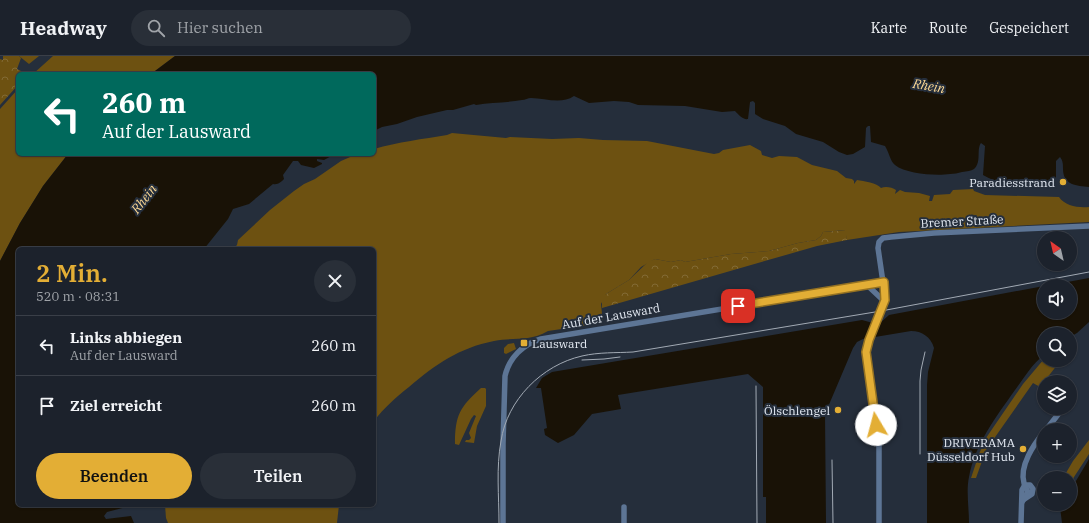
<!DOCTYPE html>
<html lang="de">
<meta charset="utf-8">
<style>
body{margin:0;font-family:"IBM Plex Serif",serif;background:#292f38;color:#f1f3f6;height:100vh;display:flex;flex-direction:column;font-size:15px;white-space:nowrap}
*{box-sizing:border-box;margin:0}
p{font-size:13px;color:#a0a4a9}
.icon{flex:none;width:22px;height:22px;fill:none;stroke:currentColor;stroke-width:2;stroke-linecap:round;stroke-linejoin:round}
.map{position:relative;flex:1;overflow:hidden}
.sheet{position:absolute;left:16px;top:191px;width:360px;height:260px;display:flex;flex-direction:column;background:#1c222c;border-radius:6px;box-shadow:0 1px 3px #0004,0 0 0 1px #3a3f48}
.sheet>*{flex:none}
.top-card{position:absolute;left:16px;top:16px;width:360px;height:84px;border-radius:6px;box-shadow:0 1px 3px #0004,0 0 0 1px #3a3f48;background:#00695c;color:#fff;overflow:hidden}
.needle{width:26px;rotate:326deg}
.fabs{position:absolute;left:1037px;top:175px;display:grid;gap:8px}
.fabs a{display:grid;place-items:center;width:40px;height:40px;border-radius:50%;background:#1c222c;box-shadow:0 1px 3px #0004,0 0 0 1px #3a3f48;font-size:20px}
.pin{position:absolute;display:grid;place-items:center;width:34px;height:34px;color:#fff;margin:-17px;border-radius:8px;box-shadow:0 2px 6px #0006}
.me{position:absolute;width:44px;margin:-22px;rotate:352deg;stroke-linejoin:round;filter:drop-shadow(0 0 3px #0008)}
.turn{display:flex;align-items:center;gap:14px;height:84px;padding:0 20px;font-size:18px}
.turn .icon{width:52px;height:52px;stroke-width:2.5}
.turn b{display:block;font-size:28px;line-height:34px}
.round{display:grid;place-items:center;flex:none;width:42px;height:42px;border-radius:21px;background:#292f38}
.headline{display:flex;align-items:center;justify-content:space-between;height:68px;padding:0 20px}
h1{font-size:24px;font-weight:600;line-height:30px;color:#e3ae35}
.action{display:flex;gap:8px;margin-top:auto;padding:8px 20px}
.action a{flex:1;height:46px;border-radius:24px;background:#e3ae35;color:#111;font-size:16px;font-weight:600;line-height:46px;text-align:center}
.action a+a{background:#292f38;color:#f1f3f6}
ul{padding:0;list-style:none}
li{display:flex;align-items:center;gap:12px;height:60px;padding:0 20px;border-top:1px solid #3a3f48}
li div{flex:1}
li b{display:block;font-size:15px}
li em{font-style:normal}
header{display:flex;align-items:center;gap:24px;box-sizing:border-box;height:56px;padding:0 20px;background:#1c222c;border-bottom:1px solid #3a3f48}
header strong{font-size:19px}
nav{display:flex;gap:22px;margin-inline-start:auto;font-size:14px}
.search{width:280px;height:36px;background:#292f38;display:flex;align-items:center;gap:10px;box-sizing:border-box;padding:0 14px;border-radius:22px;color:#a0a4a9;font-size:15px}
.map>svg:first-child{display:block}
</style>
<header>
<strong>Headway</strong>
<div class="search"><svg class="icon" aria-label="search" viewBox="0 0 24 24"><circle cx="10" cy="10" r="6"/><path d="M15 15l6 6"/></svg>Hier suchen</div>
<nav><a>Karte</a><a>Route</a><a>Gespeichert</a></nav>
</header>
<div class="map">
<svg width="1089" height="467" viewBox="0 0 1089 467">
<defs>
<pattern id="forest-crowns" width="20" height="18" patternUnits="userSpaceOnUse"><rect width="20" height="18" fill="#6d5111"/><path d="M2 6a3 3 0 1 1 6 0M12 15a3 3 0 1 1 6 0" fill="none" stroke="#826a34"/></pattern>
</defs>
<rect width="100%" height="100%" fill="#252e3b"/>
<g fill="#6d5111">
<polygon points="19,0 39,0 29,8"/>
<polygon points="53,0 175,0 151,18 33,18"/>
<polygon points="18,33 18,98 68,98 43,130 20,167 0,205 0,53"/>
<path d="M452,77L506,82L510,81L552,83L579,82L603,84L647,85L714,98L719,97L723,94L750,89L761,95L762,99L772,102L779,100L797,101L812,109L837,115L846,122L852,123L854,125V128L857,124C864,125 877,127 881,132C885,130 892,131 896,134L895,138L900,134L905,136L919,137L930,140L929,145H932L934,139L950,138L953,134L973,133L974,135L985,139L1059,141C1065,150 1078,152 1089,151V166L899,176L847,184L845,174L823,176L821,180L816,184L798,187L769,195L731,198L685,206L681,204L671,206L655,203L641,211L629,224L606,238L601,248L603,267L548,275C529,286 514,281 494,285C459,292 436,308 409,331C396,341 384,352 374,365V193H233L237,189L238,184L270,154L294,135L304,128L315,123L341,105L357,98H374V93C398,86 423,83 447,79Z"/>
<polygon points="514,287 516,293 506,298 504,297 504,292 508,288"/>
<polygon points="1044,303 1044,304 1061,304 1040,331 1033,327 986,394 976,422 971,422 979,398 986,382 1023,328"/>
<path d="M481,332H485L486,333V350L477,370L474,387L465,386L466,384H469L471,382L469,377L476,360L474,359L471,363L459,389L455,388C455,359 460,351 481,332Z"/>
<polygon points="1089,384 1089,398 1074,421 1070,430 1070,422 1063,422 1073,405"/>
<polygon points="165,449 339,449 337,467 168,467 166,462"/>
</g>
<g fill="url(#forest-crowns)">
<polygon points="3,0 19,0 21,2 17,13 27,18 18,18 18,29 0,49 0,3 3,4"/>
<polygon points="846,174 847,184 817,190 602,252 602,242 606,238 629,224 648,206 655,203 671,206 681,204 685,206 731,198 769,195 798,187 816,184 821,180 823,176"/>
</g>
<g fill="#191206">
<path d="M175,0H1089V131C1077,130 1063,129 1063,113C1063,108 1063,105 1060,101L1056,105V121L1053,125C1046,127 1038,126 1031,127C1014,128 998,128 983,119L985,90L981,87C976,94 982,106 974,113C971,115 967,115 962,116C958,117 954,118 950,118C936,120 906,118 895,109C890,105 889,96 885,90L871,86L870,70H868L866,72L865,91L853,98L847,99L839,96L823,86L796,78L785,70L763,63L755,58V47L753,45L750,46L748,63C743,64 739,59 735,55L722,56L685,50L638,49L629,46L614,45L589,47L574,40C561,49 545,42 531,42C528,42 525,44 522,44C507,47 491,46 476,49L474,48L453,54H447L417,61L397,68L382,71L374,75V18H151Z"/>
<path d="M68,98H335L324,104L317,103V105L322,107V108L314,112L301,109L298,105H293L283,119L284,123C281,126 278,129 273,128L249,148L233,153L228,163L204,193H18V449H134L107,456L104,460L106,463L131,460L134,467H0V205L20,167L43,130Z"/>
<path d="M1089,222V266L1077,277L1070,281V278H1044V299C1032,308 1024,322 1015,334C996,361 975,388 969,421C966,435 969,452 969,467H927V329L928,316L934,292C931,281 922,275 911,275L863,283L857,286L853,292L825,358L826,467H766V441H763V331L748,318L618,339L621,353L592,358L574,379L558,387L545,379L544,373L547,372L541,332H536L542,322L552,316L862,264L873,267L872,269L879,268L889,259L1044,230V256H1070V230H1046Z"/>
<polygon points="1089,403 1089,467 1062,467 1060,451 1063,451 1065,448 1070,448 1070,435"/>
</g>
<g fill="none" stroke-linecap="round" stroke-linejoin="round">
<g stroke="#5d7595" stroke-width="5.5">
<polyline points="867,229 884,245"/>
<polyline points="1046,374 1063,352"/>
<path d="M1022,446L1028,436C1027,433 1024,430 1024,427C1019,410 1034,388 1044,376"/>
<polyline points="624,451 624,467"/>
<path d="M503,467V388L505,320C509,302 523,288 541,283L884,226"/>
<polyline points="879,467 879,384 867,296 869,284 885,240 878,192 879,186 883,182 891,181 934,177 1089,170"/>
<polyline points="1021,467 1022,434 1025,429 1030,429 1033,433 1032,438 1023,444"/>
</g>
<g stroke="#a2aab4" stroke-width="1">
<polyline points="582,304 604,303 620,301"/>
<polyline points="756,330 757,467"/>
<polyline points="920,398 920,325 921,314 925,296"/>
<polyline points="832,404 833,467"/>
<path d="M499,467C499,440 496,412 501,385C507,344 542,309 582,300C599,296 616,297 633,296L881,255L1089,216"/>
</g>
</g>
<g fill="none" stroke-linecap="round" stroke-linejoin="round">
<defs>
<polyline id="route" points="738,250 884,226 885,244 869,284 866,296 876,369"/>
</defs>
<use href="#route" stroke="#947122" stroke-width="10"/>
<use href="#route" stroke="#e3ae35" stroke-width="7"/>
</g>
<g fill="#e3ae35" stroke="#252e3b" stroke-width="1.5">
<circle cx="1063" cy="126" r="4"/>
<rect x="520" y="283" width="8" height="8" rx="2"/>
<circle cx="838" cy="354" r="4"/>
<circle cx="1023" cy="393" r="4"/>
</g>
<g text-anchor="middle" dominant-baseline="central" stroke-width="4" stroke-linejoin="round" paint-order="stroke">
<g font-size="12" fill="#e3e9f2" stroke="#252e3b" text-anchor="end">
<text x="1055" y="126">Paradiesstrand</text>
<text x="532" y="287" text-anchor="start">Lausward</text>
<text x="830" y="354">Ölschlengel</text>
<text x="1015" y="386">DRIVERAMA<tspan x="1015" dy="14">Düsseldorf Hub</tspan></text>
</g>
<g font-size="12" fill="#e3e9f2" stroke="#252e3b">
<text transform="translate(962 165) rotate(-3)">Bremer Straße</text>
<text transform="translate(611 260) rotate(-10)">Auf der Lausward</text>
</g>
<g font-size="13" font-style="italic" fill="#fdd994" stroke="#252e3b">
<text transform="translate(929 30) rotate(10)">Rhein</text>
<text transform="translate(144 143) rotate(-52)">Rhein</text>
</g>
</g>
</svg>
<div class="fabs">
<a><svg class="needle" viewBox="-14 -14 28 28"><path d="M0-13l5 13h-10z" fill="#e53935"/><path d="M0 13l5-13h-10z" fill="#a0a4a9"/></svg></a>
<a><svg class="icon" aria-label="sound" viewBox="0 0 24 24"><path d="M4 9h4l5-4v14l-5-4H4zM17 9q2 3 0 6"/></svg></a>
<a><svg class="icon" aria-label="search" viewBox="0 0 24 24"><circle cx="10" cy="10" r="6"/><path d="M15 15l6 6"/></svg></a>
<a><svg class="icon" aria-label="layers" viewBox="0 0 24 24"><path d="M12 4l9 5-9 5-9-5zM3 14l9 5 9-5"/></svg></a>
<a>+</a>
<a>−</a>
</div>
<div class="pin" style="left:738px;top:250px;background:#d93025"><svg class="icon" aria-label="arrive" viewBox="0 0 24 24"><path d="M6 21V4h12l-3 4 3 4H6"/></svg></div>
<svg class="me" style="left:876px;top:369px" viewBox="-20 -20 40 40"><circle r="19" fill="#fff"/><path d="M0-13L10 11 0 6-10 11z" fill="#e3ae35"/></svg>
<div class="top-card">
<div class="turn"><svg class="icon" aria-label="left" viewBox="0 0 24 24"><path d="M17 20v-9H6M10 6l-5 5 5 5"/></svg><div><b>260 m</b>Auf der Lausward</div></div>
</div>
<section class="sheet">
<div class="headline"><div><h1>2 Min.</h1><p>520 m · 08:31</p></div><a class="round"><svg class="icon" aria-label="close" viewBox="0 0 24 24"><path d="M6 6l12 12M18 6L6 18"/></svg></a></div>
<ul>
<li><svg class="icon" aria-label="left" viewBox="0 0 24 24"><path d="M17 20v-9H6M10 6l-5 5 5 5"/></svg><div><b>Links abbiegen</b><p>Auf der Lausward</p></div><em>260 m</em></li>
<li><svg class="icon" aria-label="arrive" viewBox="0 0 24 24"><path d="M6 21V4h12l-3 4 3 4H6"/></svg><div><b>Ziel erreicht</b></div><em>260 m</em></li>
</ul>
<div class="action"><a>Beenden</a><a>Teilen</a></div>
</section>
</div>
